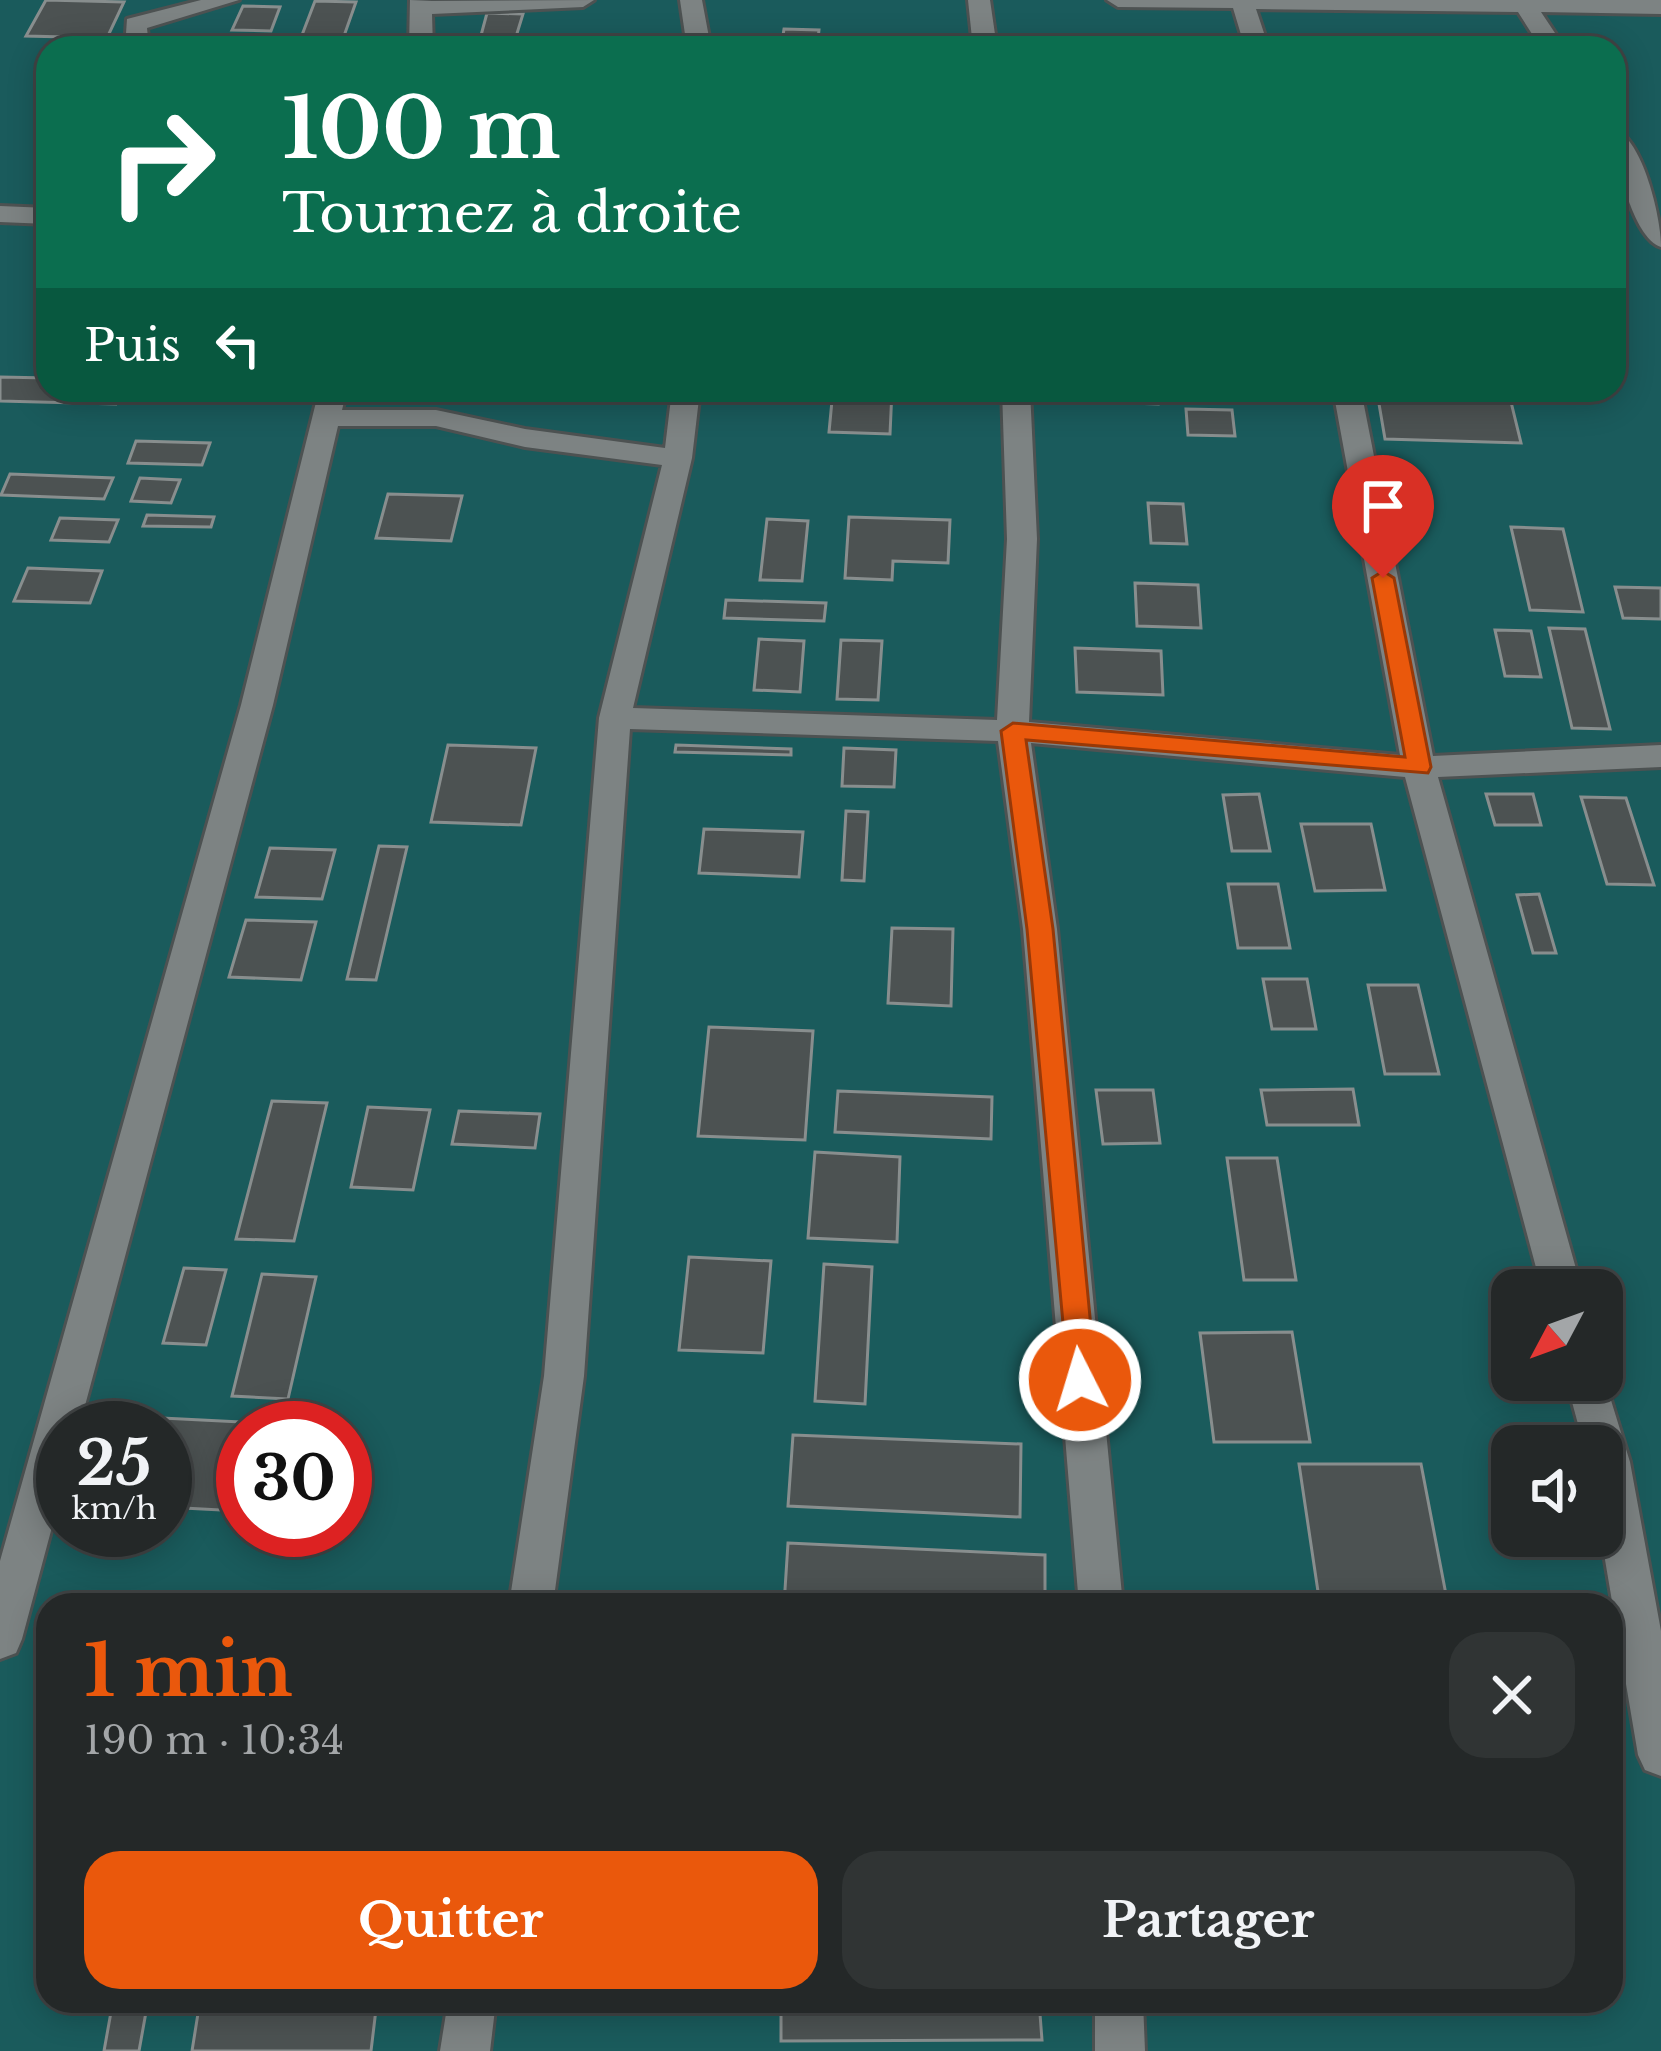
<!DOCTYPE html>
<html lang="fr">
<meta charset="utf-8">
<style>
body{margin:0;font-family:"Libre Baskerville",serif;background:#303434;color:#f1f3f6;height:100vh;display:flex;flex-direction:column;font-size:45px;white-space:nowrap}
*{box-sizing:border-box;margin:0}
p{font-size:39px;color:#a3a6a8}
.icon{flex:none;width:66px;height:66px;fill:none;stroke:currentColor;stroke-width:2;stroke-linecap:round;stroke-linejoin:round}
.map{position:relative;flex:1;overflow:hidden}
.side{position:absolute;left:36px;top:1593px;width:1587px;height:420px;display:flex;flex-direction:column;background:#242828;border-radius:36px;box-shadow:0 6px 30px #0003,0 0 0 3px #414445}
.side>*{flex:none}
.hud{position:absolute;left:36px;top:36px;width:1590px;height:366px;border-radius:36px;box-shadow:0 6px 30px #0003,0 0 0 3px #414445;background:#0b6e4f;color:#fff;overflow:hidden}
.needle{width:78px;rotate:229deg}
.controls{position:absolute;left:1491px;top:1269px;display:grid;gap:24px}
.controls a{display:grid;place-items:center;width:132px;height:132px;border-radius:24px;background:#242828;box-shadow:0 6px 30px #0003,0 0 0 3px #414445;font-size:60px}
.speed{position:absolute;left:36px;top:1401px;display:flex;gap:24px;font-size:60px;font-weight:700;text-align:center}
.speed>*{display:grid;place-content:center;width:156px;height:156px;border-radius:50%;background:#242828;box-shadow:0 6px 30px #0003,0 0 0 3px #414445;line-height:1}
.speed small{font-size:30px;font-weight:400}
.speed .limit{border:18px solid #d22;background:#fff;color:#111}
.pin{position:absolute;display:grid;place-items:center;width:102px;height:102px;color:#fff;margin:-123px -51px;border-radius:50% 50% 50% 0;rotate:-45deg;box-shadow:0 0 12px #0007}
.pin .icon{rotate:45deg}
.me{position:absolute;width:132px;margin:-66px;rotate:355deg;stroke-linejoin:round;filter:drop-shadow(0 0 9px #0008)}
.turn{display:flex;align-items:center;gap:42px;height:252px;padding:0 48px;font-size:54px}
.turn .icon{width:156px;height:156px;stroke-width:2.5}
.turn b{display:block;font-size:84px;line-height:102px}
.then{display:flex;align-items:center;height:114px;padding:0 48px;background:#0003;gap:24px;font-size:45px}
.round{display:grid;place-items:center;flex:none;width:126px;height:126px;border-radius:36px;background:#303434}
.summary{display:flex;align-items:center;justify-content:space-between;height:204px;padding:0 48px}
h1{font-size:72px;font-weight:800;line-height:90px;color:#ea580c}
.primary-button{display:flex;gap:24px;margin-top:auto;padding:24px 48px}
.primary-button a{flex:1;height:138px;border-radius:36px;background:#ea580c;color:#fff;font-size:48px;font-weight:800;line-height:138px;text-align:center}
.primary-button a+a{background:#303434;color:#f1f3f6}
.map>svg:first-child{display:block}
</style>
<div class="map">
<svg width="1661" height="2051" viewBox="0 0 1661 2051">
<rect width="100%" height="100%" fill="#303535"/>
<path fill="#1a5b5c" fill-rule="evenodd" d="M0,0H1661V2051H0ZM48,48H1614V390H48ZM1512,1290H1602V1380H1512ZM63,1428H165V1530H63ZM243,1428H345V1530H243ZM1512,1446H1602V1536H1512ZM48,1605H1611V2001H48Z"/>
<g fill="#4c5252" stroke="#888e8e" stroke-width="3">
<polygon points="46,0 124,2 107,38 26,36"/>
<polygon points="315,1 356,2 344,36 302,35"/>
<polygon points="243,6 280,7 271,31 232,30"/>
<polygon points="487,13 523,14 515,40 480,39"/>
<polygon points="784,29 819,30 817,48 781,48"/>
<polygon points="170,35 265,38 260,48 165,48"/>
<polygon points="1021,37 1071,38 1071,48 1021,48"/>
<polygon points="0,377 48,378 48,390 122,390 116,404 0,401"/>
<polygon points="833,390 892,390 890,434 829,432"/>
<polygon points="1097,390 1157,390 1158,404 1098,402"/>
<polygon points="1378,398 1511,402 1521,443 1385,439"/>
<polygon points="1186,409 1232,410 1235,436 1188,435"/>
<polygon points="136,441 210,443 202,465 128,463"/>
<polygon points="10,474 113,478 104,499 1,495"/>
<polygon points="140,478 180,480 171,503 131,501"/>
<polygon points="388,494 462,496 451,541 376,538"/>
<polygon points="1148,503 1183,504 1187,544 1151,543"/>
<polygon points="147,515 214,517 211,527 143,526"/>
<polygon points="849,517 950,520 948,563 893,561 892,580 845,578"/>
<polygon points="60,518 118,520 109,542 51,540"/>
<polygon points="767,519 808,521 802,581 760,580"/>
<polygon points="1511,527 1563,529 1583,612 1530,610"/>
<polygon points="28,568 102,571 90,603 14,601"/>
<polygon points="1135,583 1198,585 1201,628 1137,626"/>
<polygon points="1615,587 1661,588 1661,619 1623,618"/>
<polygon points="726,600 826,603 824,621 724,618"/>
<polygon points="1549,628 1585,629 1610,729 1572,728"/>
<polygon points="1495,630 1531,631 1541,677 1505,676"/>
<polygon points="759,639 804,641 800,692 754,690"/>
<polygon points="841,640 882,641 878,700 837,699"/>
<polygon points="1075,648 1161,651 1163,695 1077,692"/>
<polygon points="448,745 536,748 521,825 431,822"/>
<polygon points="676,745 791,749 791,755 675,752"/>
<polygon points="844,748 896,750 894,787 842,786"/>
<polygon points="1259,794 1270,851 1232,851 1223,795"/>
<polygon points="1486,794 1533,794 1541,825 1495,825"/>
<polygon points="1581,797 1626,798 1654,885 1607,884"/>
<polygon points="846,811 868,812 864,881 842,880"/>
<polygon points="1301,824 1371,824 1385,890 1315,891"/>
<polygon points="704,829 803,832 799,877 699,873"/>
<polygon points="379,846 407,847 376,980 347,979"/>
<polygon points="270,848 335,850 322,899 256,897"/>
<polygon points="1228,884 1278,884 1290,948 1238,948"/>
<polygon points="1539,894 1556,953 1533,953 1517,895"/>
<polygon points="246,920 316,922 301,980 229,977"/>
<polygon points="892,928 953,929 951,1006 888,1003"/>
<polygon points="1263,979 1307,979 1316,1029 1272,1029"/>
<polygon points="1368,985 1418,985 1439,1074 1385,1074"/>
<polygon points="709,1027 813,1031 805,1140 698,1136"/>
<polygon points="1353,1089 1359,1125 1267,1125 1261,1090"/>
<polygon points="1096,1090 1153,1090 1160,1143 1103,1144"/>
<polygon points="838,1091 992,1097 991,1139 835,1132"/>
<polygon points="272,1101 327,1103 294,1241 236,1239"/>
<polygon points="368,1107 430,1110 413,1190 351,1187"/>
<polygon points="459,1111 540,1114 535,1148 452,1144"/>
<polygon points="815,1152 900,1157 897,1242 808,1238"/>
<polygon points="1227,1158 1277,1158 1296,1280 1244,1280"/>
<polygon points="689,1257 771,1261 763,1353 679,1350"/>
<polygon points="824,1264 872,1267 865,1404 815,1401"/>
<polygon points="184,1268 226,1270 206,1345 163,1343"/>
<polygon points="262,1274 316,1277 288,1399 232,1396"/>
<polygon points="1292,1332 1310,1442 1214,1442 1200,1333"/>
<polygon points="142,1417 259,1423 258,1428 243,1428 239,1511 165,1507 165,1428 139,1428"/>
<polygon points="793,1435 1021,1444 1020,1517 788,1506"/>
<polygon points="1299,1464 1421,1464 1448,1605 1320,1605"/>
<polygon points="788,1543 1045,1555 1045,1605 784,1605"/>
<polygon points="113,2001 148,2001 139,2051 104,2051"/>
<polygon points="200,2001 377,2001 371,2051 192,2051"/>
<polygon points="781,2001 1039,2001 1042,2040 781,2041"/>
</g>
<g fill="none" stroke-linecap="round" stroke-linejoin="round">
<defs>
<g id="minor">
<polygon points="201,0 239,0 147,28 149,48 125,48 127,19"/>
<polygon points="410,0 432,1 594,0 583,7 432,14 433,48 409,48"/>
<polygon points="680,0 702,0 711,48 687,48"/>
<polygon points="968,0 990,0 997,48 973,48"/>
<polygon points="1107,0 1661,0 1661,14 1541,12 1565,48 1541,48 1518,12 1256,9 1269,48 1245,48 1233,8 1118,7"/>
<path d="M1614,129C1643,139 1661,218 1661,247C1632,238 1614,156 1614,129Z"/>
<polygon points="0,206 48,208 48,224 0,222"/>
<polygon points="319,390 347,390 342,410 436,410 525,429 665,448 672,390 700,390 692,458 633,708 997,720 1007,539 1002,390 1030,390 1037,539 1029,722 1400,755 1333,390 1361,390 1433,756 1661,745 1661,767 1438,777 1582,1290 1542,1290 1405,777 1031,743 1057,929 1123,1605 1079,1605 1023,929 998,741 630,729 584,1376 553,1605 509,1605 544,1376 599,718 662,465 525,447 436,426 338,426 273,705 79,1428 63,1428 63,1486 22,1639 16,1653 0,1659 0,1561 241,705"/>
<polygon points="1602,1371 1630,1462 1661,1631 1661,1776 1645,1770 1638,1755 1601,1536 1602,1446 1584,1446 1566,1380 1602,1380"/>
<polygon points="448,2001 496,2001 490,2051 440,2051"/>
<polygon points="1095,2001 1143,2001 1145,2051 1095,2051"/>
</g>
</defs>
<use href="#minor" stroke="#4d5252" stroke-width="6"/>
<use href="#minor" fill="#7d8383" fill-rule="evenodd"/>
</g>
<polygon fill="#ea580c" stroke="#983908" stroke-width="3" points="1383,571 1394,578 1431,767 1428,773 1026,740 1053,929 1096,1380 1091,1389 1069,1389 1027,929 1001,731 1013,723 1405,757 1372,578"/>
</svg>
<div class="controls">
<a><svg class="needle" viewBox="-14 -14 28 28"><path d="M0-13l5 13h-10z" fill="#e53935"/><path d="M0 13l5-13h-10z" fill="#a3a6a8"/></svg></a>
<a><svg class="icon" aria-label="sound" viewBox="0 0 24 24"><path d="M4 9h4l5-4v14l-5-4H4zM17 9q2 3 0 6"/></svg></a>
</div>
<div class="speed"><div>25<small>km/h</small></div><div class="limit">30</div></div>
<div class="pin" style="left:1383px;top:578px;background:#d93025"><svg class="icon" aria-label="arrive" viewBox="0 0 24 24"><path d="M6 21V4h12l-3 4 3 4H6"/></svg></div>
<svg class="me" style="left:1080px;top:1380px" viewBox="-20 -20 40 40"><circle r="17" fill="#ea580c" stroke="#fff" stroke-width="3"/><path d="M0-11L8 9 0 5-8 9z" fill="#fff"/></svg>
<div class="hud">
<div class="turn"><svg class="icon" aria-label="right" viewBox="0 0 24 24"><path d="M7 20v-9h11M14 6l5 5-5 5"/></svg><div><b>100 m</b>Tournez à droite</div></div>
<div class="then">Puis<svg class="icon" aria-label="left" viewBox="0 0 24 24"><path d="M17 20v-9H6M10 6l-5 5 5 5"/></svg></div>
</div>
<section class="side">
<div class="summary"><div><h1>1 min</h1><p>190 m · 10:34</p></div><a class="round"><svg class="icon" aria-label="close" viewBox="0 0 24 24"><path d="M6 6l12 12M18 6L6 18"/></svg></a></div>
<div class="primary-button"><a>Quitter</a><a>Partager</a></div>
</section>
</div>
